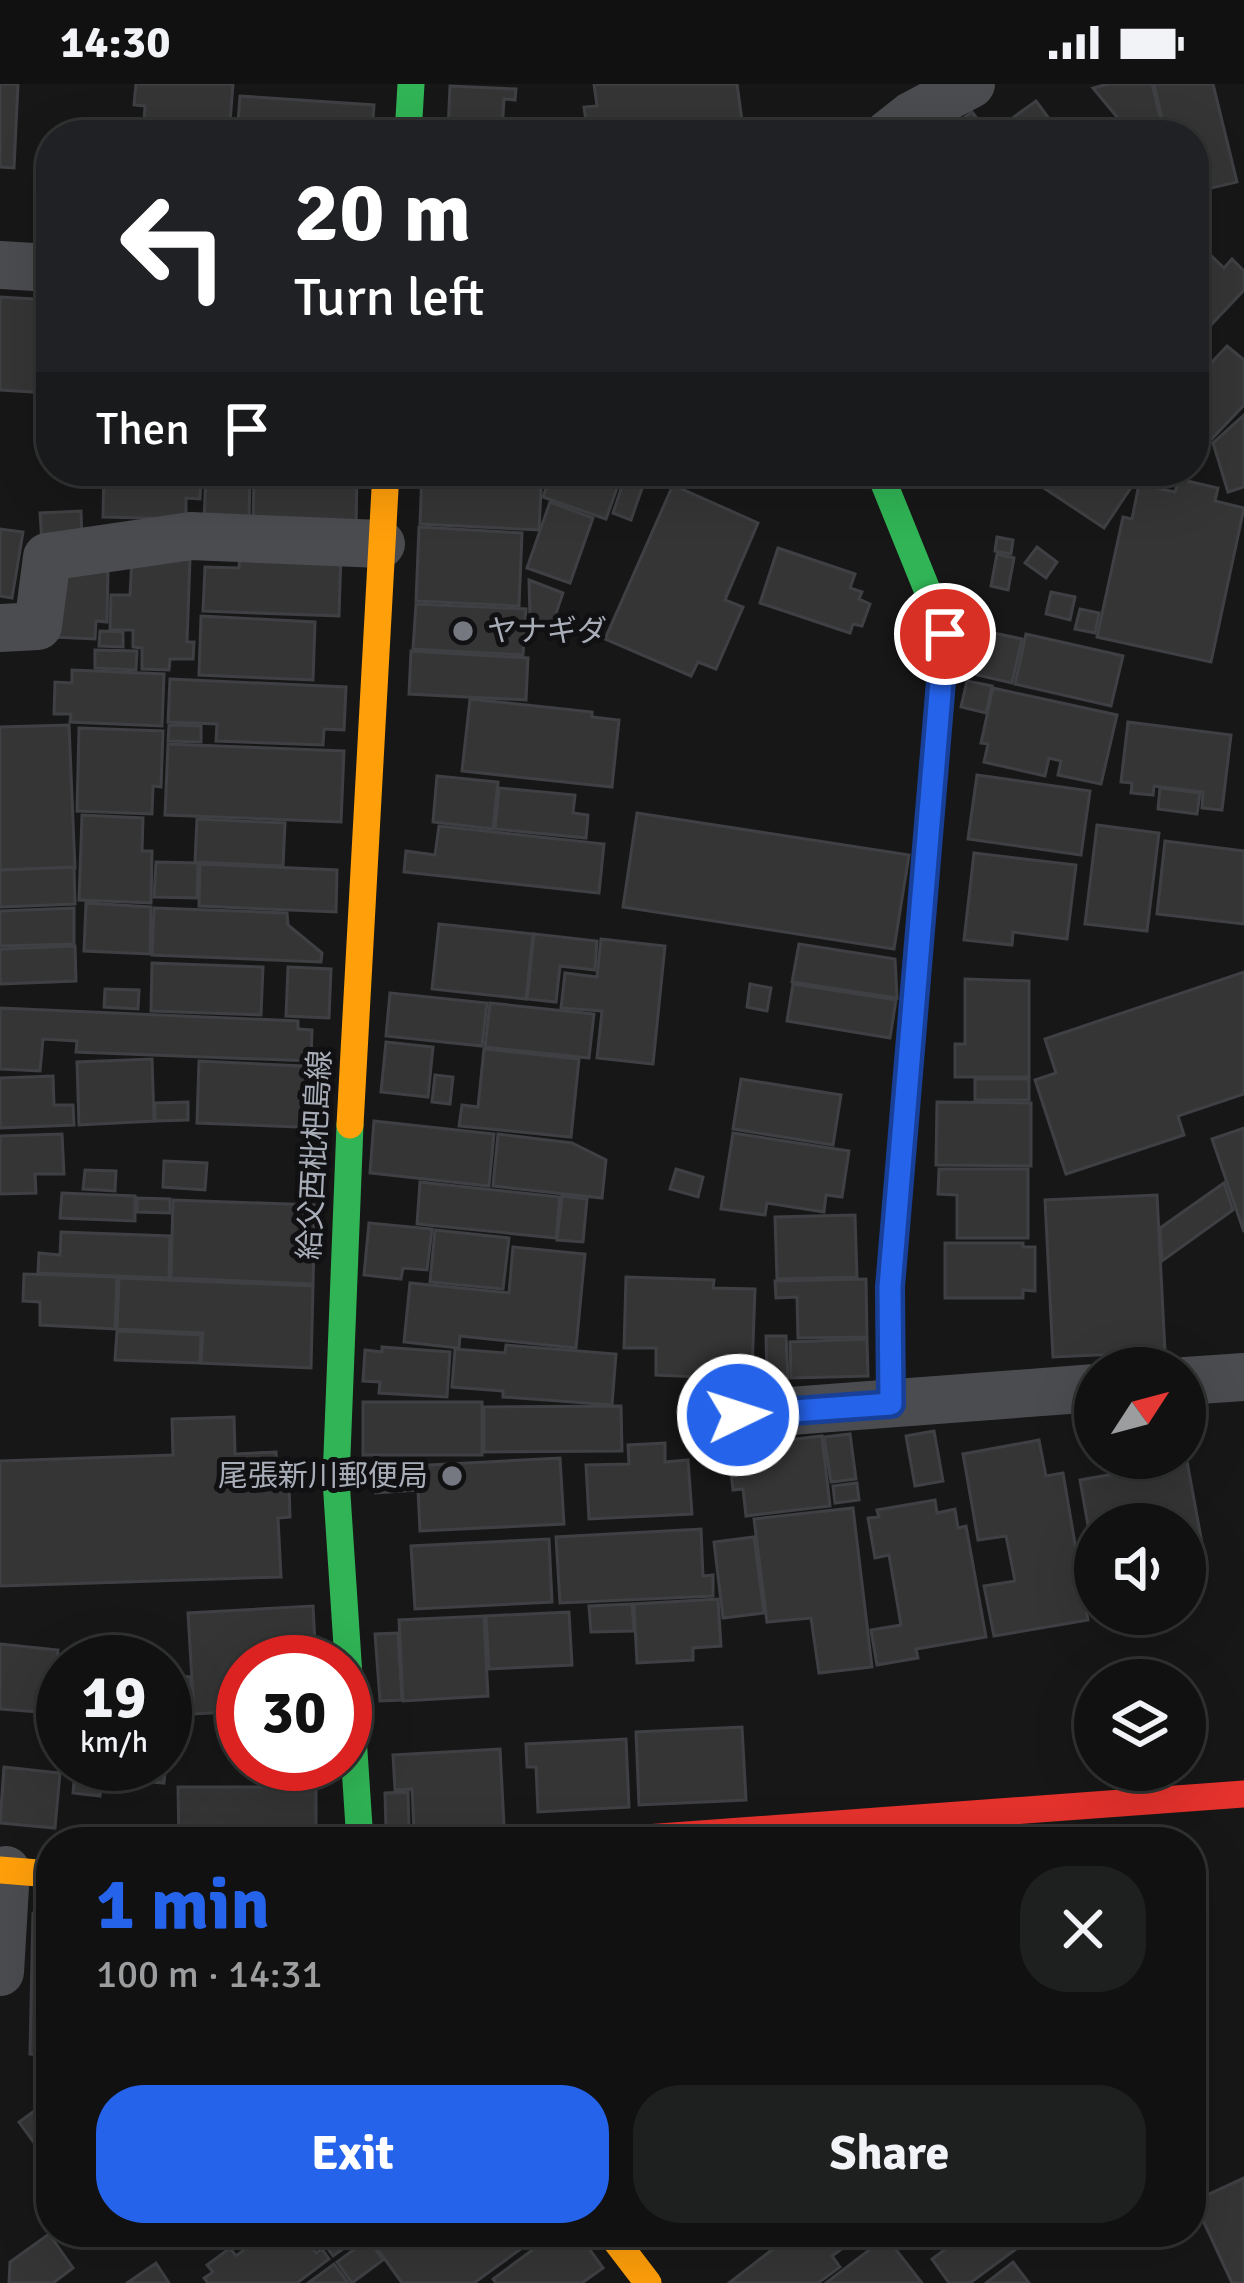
<!DOCTYPE html>
<meta charset="utf-8">
<style>
body{margin:0;font-family:Signika,"Noto Sans JP",sans-serif;background:#1e1f1f;color:#f1f3f6;height:100vh;display:flex;flex-direction:column;font-size:45px;white-space:nowrap}
*{box-sizing:border-box;margin:0}
p{font-size:39px;color:#9c9d9f}
.icon{flex:none;width:66px;height:66px;fill:none;stroke:currentColor;stroke-width:2;stroke-linecap:round;stroke-linejoin:round}
.map{position:relative;flex:1;overflow:hidden}
.sheet{position:absolute;left:36px;top:1743px;width:1170px;height:420px;display:flex;flex-direction:column;background:#111;border-radius:48px;box-shadow:0 12px 48px #0002,0 0 0 3px #303131}
.sheet>*{flex:none}
.hud{position:absolute;left:36px;top:36px;width:1173px;height:366px;border-radius:48px;box-shadow:0 12px 48px #0002,0 0 0 3px #303131;background:#202124;color:#fff;overflow:hidden}
.needle{width:78px;rotate:54deg}
.controls{position:absolute;left:1074px;top:1263px;display:grid;gap:24px}
.controls a{display:grid;place-items:center;width:132px;height:132px;border-radius:50%;background:#111;box-shadow:0 12px 48px #0002,0 0 0 3px #303131;font-size:60px}
.speed{position:absolute;left:36px;top:1551px;display:flex;gap:24px;font-size:60px;font-weight:700;text-align:center}
.speed>*{display:grid;place-content:center;width:156px;height:156px;border-radius:50%;background:#111;box-shadow:0 12px 48px #0002,0 0 0 3px #303131;line-height:1}
.speed small{font-size:30px;font-weight:400}
.speed .limit{border:18px solid #d22;background:#fff;color:#111}
.pin{position:absolute;display:grid;place-items:center;width:102px;height:102px;color:#fff;margin:-51px;border:6px solid #fff;border-radius:50%;box-shadow:0 3px 12px #0007}
.me{position:absolute;width:132px;margin:-66px;rotate:86deg;stroke-linejoin:round;filter:drop-shadow(0 0 9px #0008)}
.turn{display:flex;align-items:center;gap:42px;height:252px;padding:0 60px;font-size:54px}
.turn .icon{width:156px;height:156px;stroke-width:2.5}
.turn b{display:block;font-size:84px;line-height:102px}
.then{display:flex;align-items:center;height:114px;padding:0 60px;background:#0003;gap:24px;font-size:45px}
.round{display:grid;place-items:center;flex:none;width:126px;height:126px;border-radius:48px;background:#1e1f1f}
.overview{display:flex;align-items:center;justify-content:space-between;height:204px;padding:0 60px}
h1{font-size:72px;font-weight:700;line-height:90px;color:#2563eb}
.cta{display:flex;gap:24px;margin-top:auto;padding:24px 60px}
.cta a{flex:1;height:138px;border-radius:48px;background:#2563eb;color:#fff;font-size:48px;font-weight:700;line-height:138px;text-align:center}
.cta a+a{background:#1e1f1f;color:#f1f3f6}
.status{display:flex;justify-content:space-between;align-items:center;height:84px;padding:0 60px;background:#111;direction:ltr}
.status svg{height:33px;fill:currentColor}
.map>svg:first-child{display:block}
</style>
<div class="status"><b>14:30</b><svg viewBox="0 0 49 12"><path d="M0 12V9h3v3zM5 12V6h3v6zM10 12V3h3v9zM15 12V0h3v12zM26 1h20v11H26zM47 4h2v5h-2z"/></svg></div>
<div class="map">
<svg width="1244" height="2199" viewBox="0 0 1244 2199">
<rect width="100%" height="100%" fill="#171717"/>
<g fill="#353536" stroke="#3f4043" stroke-width="3">
<polygon points="0,0 18,0 14,84 0,83"/>
<polygon points="136,0 233,0 229,51 143,51 145,22 134,21"/>
<polygon points="594,0 737,0 744,51 588,51 584,23 597,22"/>
<polygon points="1108,0 1152,0 1161,37 1127,45 1093,4"/>
<polygon points="1154,0 1213,0 1237,98 1194,108 1194,51 1143,51 1142,46 1163,40"/>
<polygon points="450,2 516,5 515,16 504,15 502,49 448,46"/>
<polygon points="240,12 374,21 372,51 237,51"/>
<polygon points="1036,17 1061,51 989,51"/>
<polygon points="972,28 988,49 985,51 941,51"/>
<polygon points="1202,163 1224,184 1232,175 1244,187 1244,206 1194,259 1194,171"/>
<polygon points="0,213 51,216 46,309 0,306"/>
<polygon points="1227,262 1244,276 1244,321 1205,362 1194,351 1194,297"/>
<polygon points="1244,331 1244,403 1228,408 1213,359"/>
<polygon points="104,387 201,387 200,415 186,414 186,435 103,433"/>
<polygon points="206,387 250,388 249,440 204,439"/>
<polygon points="254,387 357,387 356,446 253,443"/>
<polygon points="422,387 542,387 539,446 420,440"/>
<polygon points="552,387 603,387 621,393 606,435 543,413"/>
<polygon points="627,387 648,387 631,436 613,429"/>
<polygon points="1018,387 1053,387 1042,403"/>
<polygon points="1055,387 1142,387 1104,444 1044,404"/>
<polygon points="1179,395 1218,404 1215,417 1244,424 1211,578 1097,553 1123,433 1132,435 1139,400 1175,408"/>
<polygon points="673,401 758,439 725,516 743,523 716,585 698,578 691,592 605,555"/>
<polygon points="550,418 593,434 570,499 527,484"/>
<polygon points="81,427 82,457 42,459 40,429"/>
<polygon points="419,443 522,449 519,522 416,517"/>
<polygon points="0,445 23,448 12,514 0,512"/>
<polygon points="997,453 1013,456 1011,470 995,467"/>
<polygon points="1037,463 1057,478 1046,494 1025,479"/>
<polygon points="240,464 341,469 339,532 203,527 205,483 239,484"/>
<polygon points="778,464 855,490 850,504 862,508 859,515 870,520 862,542 853,540 850,549 760,519"/>
<polygon points="997,470 1014,474 1008,506 991,502"/>
<polygon points="132,473 190,475 187,558 194,558 193,575 170,575 169,586 142,585 142,564 133,563 133,546 110,546 111,511 130,511"/>
<polygon points="108,486 107,538 96,537 95,555 54,553 56,491"/>
<polygon points="529,496 563,509 552,541 530,534"/>
<polygon points="1051,508 1075,513 1070,536 1046,530"/>
<polygon points="416,520 526,525 523,571 413,565"/>
<polygon points="1080,525 1099,529 1095,549 1075,545"/>
<polygon points="201,532 315,538 313,596 199,591"/>
<polygon points="970,544 1022,555 1012,599 960,587"/>
<polygon points="100,547 123,548 123,563 99,562"/>
<polygon points="1026,550 1123,572 1111,622 1015,600"/>
<polygon points="95,566 137,567 136,586 95,584"/>
<polygon points="411,567 528,574 526,616 409,610"/>
<polygon points="72,586 164,590 162,642 70,638 71,630 54,630 55,598 72,599"/>
<polygon points="170,595 346,603 344,646 324,645 323,661 216,657 217,640 168,638"/>
<polygon points="967,597 992,602 986,629 961,623"/>
<polygon points="993,604 1117,631 1101,700 1058,691 1061,677 1049,674 1045,692 984,678 988,660 981,659"/>
<polygon points="470,615 592,628 592,633 619,636 612,703 462,687"/>
<polygon points="1128,638 1231,651 1222,726 1202,724 1203,708 1154,702 1153,711 1131,709 1132,699 1121,698"/>
<polygon points="69,641 75,784 0,786 0,643"/>
<polygon points="169,641 201,642 201,658 168,657"/>
<polygon points="79,644 163,647 161,703 153,702 152,730 77,727"/>
<polygon points="168,660 344,667 341,738 165,731"/>
<polygon points="977,691 1090,707 1081,771 968,755"/>
<polygon points="437,692 498,698 493,745 433,738"/>
<polygon points="499,704 575,711 573,729 588,731 586,754 495,745"/>
<polygon points="1160,704 1200,709 1197,730 1158,725"/>
<polygon points="637,729 909,771 894,865 623,823"/>
<polygon points="82,731 143,734 142,767 152,767 151,819 79,816"/>
<polygon points="197,735 285,739 283,782 195,778"/>
<polygon points="1097,741 1159,749 1147,847 1085,840"/>
<polygon points="439,742 604,760 599,809 404,788 406,767 435,771"/>
<polygon points="1165,757 1244,767 1244,840 1157,830"/>
<polygon points="974,769 1076,781 1067,855 1013,848 1012,861 964,856"/>
<polygon points="156,778 198,779 197,814 154,813"/>
<polygon points="200,780 337,786 336,828 199,822"/>
<polygon points="74,783 75,820 0,823 0,786"/>
<polygon points="86,819 151,823 150,870 84,867"/>
<polygon points="74,824 74,860 0,862 0,827"/>
<polygon points="154,824 287,829 288,841 322,869 321,878 152,871"/>
<polygon points="439,840 533,850 526,915 432,905"/>
<polygon points="534,850 597,857 595,886 560,882 556,918 527,915"/>
<polygon points="601,855 665,862 653,980 597,974 602,927 561,924 565,889 597,893"/>
<polygon points="799,860 895,875 897,914 792,898"/>
<polygon points="75,862 76,897 0,900 0,865"/>
<polygon points="152,879 263,883 261,931 151,927"/>
<polygon points="288,883 331,885 329,934 286,932"/>
<polygon points="1244,888 1244,1010 1178,1032 1184,1051 1066,1090 1035,996 1056,989 1045,955"/>
<polygon points="965,895 1029,897 1029,993 955,993 955,960 965,960"/>
<polygon points="750,900 771,904 767,927 747,923"/>
<polygon points="793,900 896,916 890,954 787,937"/>
<polygon points="105,905 139,906 138,925 104,923"/>
<polygon points="390,909 487,919 482,962 386,952"/>
<polygon points="490,919 594,930 589,974 485,963"/>
<polygon points="0,924 298,937 298,945 312,946 311,977 76,968 77,957 43,955 40,987 0,985"/>
<polygon points="386,958 433,963 428,1013 381,1008"/>
<polygon points="484,965 579,975 571,1053 459,1042 462,1021 478,1023"/>
<polygon points="152,975 154,1037 79,1041 77,978"/>
<polygon points="199,977 324,983 322,1044 197,1039"/>
<polygon points="435,991 453,993 450,1020 432,1018"/>
<polygon points="53,992 54,1021 73,1021 74,1041 0,1044 0,994"/>
<polygon points="741,995 841,1011 833,1061 733,1045"/>
<rect x="975" y="995" width="54" height="21"/>
<polygon points="188,1018 188,1036 155,1037 155,1019"/>
<polygon points="937,1018 1031,1019 1031,1082 936,1081"/>
<polygon points="374,1037 494,1050 489,1102 370,1089"/>
<polygon points="1244,1044 1244,1148 1212,1055"/>
<polygon points="733,1049 849,1067 842,1113 826,1111 824,1128 767,1119 765,1131 721,1125"/>
<polygon points="62,1050 64,1090 35,1090 36,1109 0,1110 0,1052"/>
<polygon points="498,1050 572,1059 606,1076 602,1114 493,1102"/>
<polygon points="164,1077 207,1079 205,1106 163,1103"/>
<polygon points="676,1085 703,1093 698,1113 670,1105"/>
<polygon points="939,1085 1028,1085 1028,1154 957,1154 957,1111 938,1110"/>
<polygon points="85,1086 116,1087 115,1107 83,1105"/>
<polygon points="420,1098 560,1113 556,1154 417,1140"/>
<polygon points="1224,1099 1233,1126 1162,1177 1160,1144"/>
<polygon points="62,1109 135,1112 135,1137 60,1134"/>
<polygon points="1157,1111 1165,1268 1053,1273 1045,1116"/>
<polygon points="562,1112 587,1115 583,1158 557,1156"/>
<polygon points="137,1114 170,1115 170,1129 137,1128"/>
<polygon points="173,1116 315,1121 313,1200 171,1194"/>
<polygon points="855,1131 857,1193 777,1195 775,1133"/>
<polygon points="369,1139 432,1145 427,1186 403,1184 401,1195 364,1191"/>
<polygon points="435,1146 509,1154 503,1205 430,1198"/>
<polygon points="61,1148 170,1152 169,1194 38,1189 39,1169 60,1171"/>
<polygon points="945,1159 1023,1159 1023,1163 1035,1163 1035,1207 1023,1206 1023,1214 945,1214"/>
<polygon points="513,1163 585,1170 576,1264 460,1252 459,1264 404,1258 410,1199 509,1209"/>
<polygon points="24,1190 117,1193 115,1245 40,1241 40,1218 23,1217"/>
<polygon points="626,1193 714,1196 713,1204 755,1205 752,1287 699,1286 698,1293 656,1291 656,1264 624,1264"/>
<polygon points="119,1194 313,1202 311,1284 201,1279 203,1249 117,1245"/>
<polygon points="866,1195 867,1253 798,1254 797,1213 776,1214 775,1197"/>
<polygon points="117,1247 201,1251 200,1279 115,1276"/>
<polygon points="766,1252 786,1252 788,1294 767,1294"/>
<polygon points="867,1255 868,1292 791,1294 790,1258"/>
<polygon points="506,1261 616,1270 612,1321 503,1313 503,1307 452,1303 455,1265 505,1269"/>
<polygon points="382,1263 450,1268 447,1313 379,1309 380,1298 363,1297 365,1266 382,1268"/>
<rect x="363" y="1318" width="119" height="53"/>
<polygon points="621,1322 622,1367 484,1368 484,1323"/>
<polygon points="234,1333 235,1370 276,1368 277,1400 289,1399 290,1433 278,1434 281,1493 0,1502 0,1377 173,1371 172,1335"/>
<polygon points="934,1347 943,1397 915,1402 906,1352"/>
<polygon points="850,1350 856,1395 831,1398 824,1353"/>
<polygon points="822,1352 830,1422 746,1432 743,1405 733,1406 728,1363"/>
<polygon points="1039,1356 1046,1392 1063,1389 1088,1536 994,1552 984,1502 1015,1497 1006,1452 978,1456 963,1370"/>
<polygon points="665,1359 665,1378 688,1376 692,1430 589,1435 586,1381 629,1380 628,1361"/>
<polygon points="560,1374 564,1440 420,1447 418,1406 376,1409 374,1384"/>
<polygon points="1187,1377 1207,1487 1185,1491 1185,1440 1095,1440 1095,1481 1080,1396"/>
<polygon points="857,1399 859,1416 835,1419 833,1402"/>
<polygon points="935,1416 937,1429 955,1425 958,1444 966,1442 986,1553 916,1565 918,1574 877,1581 871,1546 901,1541 889,1471 875,1474 868,1434 879,1433 877,1426"/>
<polygon points="853,1424 872,1583 819,1589 811,1534 767,1538 754,1435"/>
<polygon points="701,1445 703,1492 713,1491 713,1512 560,1519 556,1453"/>
<polygon points="754,1453 764,1529 723,1534 714,1458"/>
<polygon points="549,1455 552,1518 415,1525 411,1462"/>
<polygon points="718,1515 721,1562 693,1564 693,1576 637,1579 634,1520"/>
<polygon points="632,1520 634,1547 591,1548 589,1522"/>
<polygon points="313,1522 316,1578 243,1578 243,1627 194,1630 188,1529"/>
<polygon points="569,1528 572,1581 489,1585 486,1532"/>
<polygon points="484,1532 488,1612 403,1617 399,1536"/>
<polygon points="398,1549 402,1616 380,1617 375,1550"/>
<polygon points="0,1560 58,1566 55,1599 63,1600 63,1630 0,1625"/>
<polygon points="165,1591 191,1593 186,1642 169,1641 164,1699 107,1694 109,1680 165,1680"/>
<polygon points="742,1643 746,1716 639,1721 636,1648"/>
<polygon points="626,1655 629,1723 538,1728 536,1683 527,1683 526,1660"/>
<polygon points="500,1665 504,1741 414,1746 412,1705 395,1706 393,1671"/>
<polygon points="4,1683 60,1689 55,1744 0,1739"/>
<polygon points="75,1687 102,1690 100,1712 73,1709"/>
<polygon points="178,1703 316,1703 316,1758 179,1758"/>
<polygon points="408,1708 409,1745 386,1746 385,1709"/>
<polygon points="51,1817 51,1971 30,1970 33,1829"/>
<polygon points="51,2015 51,2082 19,2038"/>
<polygon points="1244,2094 1244,2199 1232,2199 1194,2117"/>
<polygon points="268,2148 301,2148 316,2169 322,2165 329,2175 297,2199 208,2199 204,2194 213,2188 207,2181 230,2164 236,2172"/>
<polygon points="316,2148 367,2148 333,2172"/>
<polygon points="374,2148 544,2148 474,2199 402,2199 368,2152"/>
<polygon points="557,2148 577,2148 603,2184 582,2199 496,2199 493,2195"/>
<polygon points="795,2148 842,2148 850,2159 832,2172 840,2183 818,2199 729,2199"/>
<polygon points="896,2148 925,2148 904,2164 893,2150"/>
<polygon points="936,2148 1039,2148 970,2199 949,2199 932,2175 947,2164"/>
<polygon points="49,2150 73,2184 53,2199 9,2199 10,2178"/>
<polygon points="886,2153 922,2199 826,2199"/>
<polygon points="368,2155 383,2176 352,2199 337,2178"/>
<polygon points="1013,2178 1029,2199 986,2199"/>
<polygon points="156,2179 169,2199 127,2199"/>
<polygon points="334,2180 348,2199 308,2199"/>
</g>
<g fill="none" stroke-linecap="round" stroke-linejoin="round">
<g stroke="#4b4c50" stroke-width="48">
<polyline points="887,51 911,32 971,0"/>
<polyline points="0,181 51,184"/>
<polyline points="0,544 38,542 47,473 191,452 381,460"/>
<polyline points="1185,1297 1244,1293"/>
<polyline points="738,1331 1095,1304"/>
<polyline points="0,1888 6,1786"/>
</g>
<g stroke="#30b455" stroke-width="27">
<polyline points="408,51 411,0"/>
<polyline points="879,387 945,550 890,1203 891,1320"/>
<polyline points="350,1041 336,1396 360,1758"/>
</g>
<g stroke="#ff9f0a" stroke-width="27">
<polyline points="350,1041 386,387"/>
<polyline points="0,1786 51,1790"/>
<polyline points="609,2148 648,2199"/>
</g>
<polyline stroke="#e5322d" stroke-width="27" points="591,1758 1244,1710"/>
</g>
<g fill="none" stroke-linecap="round" stroke-linejoin="round">
<defs>
<polyline id="route" points="738,1331 891,1320 890,1203 945,550"/>
</defs>
<use href="#route" stroke="#184099" stroke-width="30"/>
<use href="#route" stroke="#2563eb" stroke-width="21"/>
</g>
<g fill="#757880" stroke="#111113" stroke-width="4.5">
<circle cx="463" cy="547" r="12"/>
<circle cx="452" cy="1392" r="12"/>
</g>
<g text-anchor="middle" dominant-baseline="central" stroke-width="10" stroke-linejoin="round" paint-order="stroke">
<g font-size="30" fill="#a8adb8" stroke="#111113" text-anchor="start">
<text x="487" y="547">ヤナギダ</text>
<text x="428" y="1392" text-anchor="end">尾張新川郵便局</text>
</g>
<g font-size="30" fill="#a8adb8" stroke="#111113">
<text transform="translate(315 1071) rotate(-87)">給父西枇杷島線</text>
</g>
</g>
</svg>
<div class="controls">
<a><svg class="needle" viewBox="-14 -14 28 28"><path d="M0-13l5 13h-10z" fill="#e53935"/><path d="M0 13l5-13h-10z" fill="#9c9d9f"/></svg></a>
<a><svg class="icon" aria-label="sound" viewBox="0 0 24 24"><path d="M4 9h4l5-4v14l-5-4H4zM17 9q2 3 0 6"/></svg></a>
<a><svg class="icon" aria-label="layers" viewBox="0 0 24 24"><path d="M12 4l9 5-9 5-9-5zM3 14l9 5 9-5"/></svg></a>
</div>
<div class="speed"><div>19<small>km/h</small></div><div class="limit">30</div></div>
<div class="pin" style="left:945px;top:550px;background:#d93025"><svg class="icon" aria-label="arrive" viewBox="0 0 24 24"><path d="M6 21V4h12l-3 4 3 4H6"/></svg></div>
<svg class="me" style="left:738px;top:1331px" viewBox="-20 -20 40 40"><circle r="17" fill="#2563eb" stroke="#fff" stroke-width="3"/><path d="M0-11L8 9 0 5-8 9z" fill="#fff"/></svg>
<div class="hud">
<div class="turn"><svg class="icon" aria-label="left" viewBox="0 0 24 24"><path d="M17 20v-9H6M10 6l-5 5 5 5"/></svg><div><b>20 m</b>Turn left</div></div>
<div class="then">Then<svg class="icon" aria-label="arrive" viewBox="0 0 24 24"><path d="M6 21V4h12l-3 4 3 4H6"/></svg></div>
</div>
<section class="sheet">
<div class="overview"><div><h1>1 min</h1><p>100 m · 14:31</p></div><a class="round"><svg class="icon" aria-label="close" viewBox="0 0 24 24"><path d="M6 6l12 12M18 6L6 18"/></svg></a></div>
<div class="cta"><a>Exit</a><a>Share</a></div>
</section>
</div>
